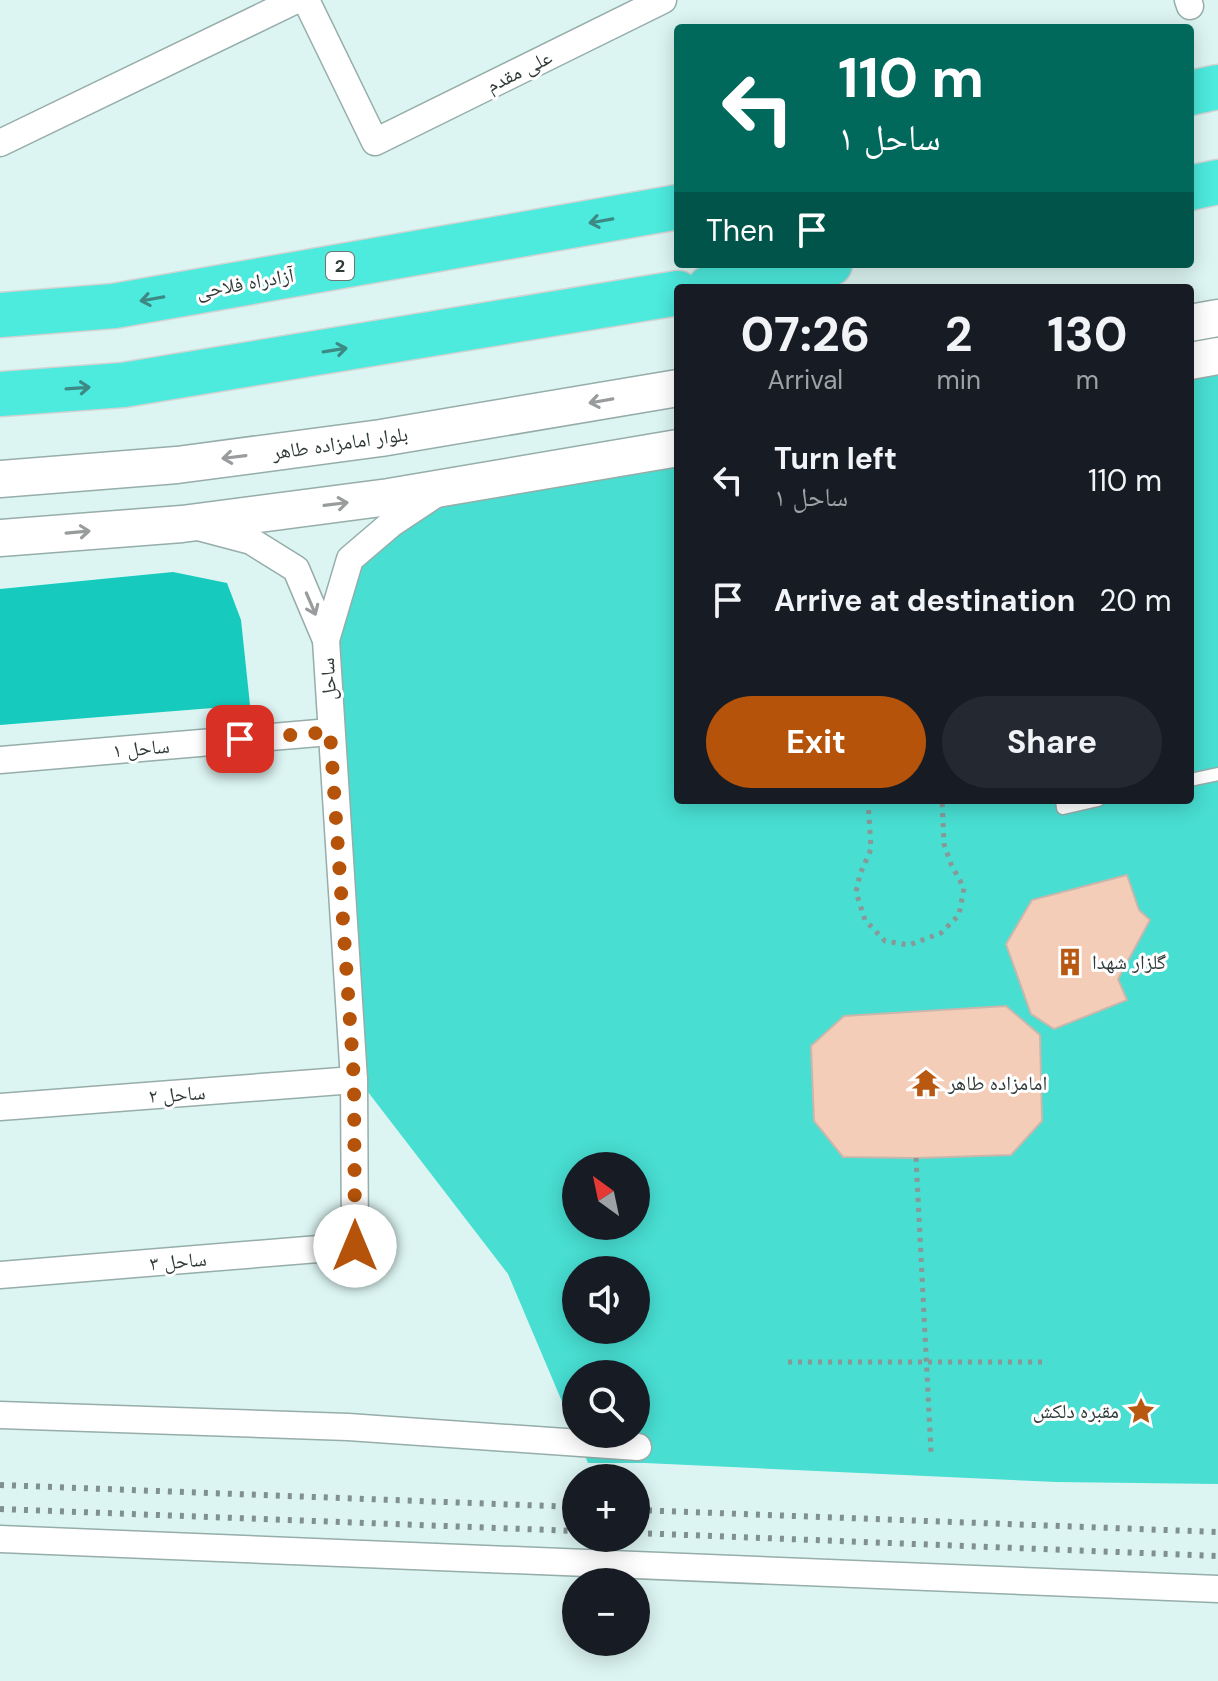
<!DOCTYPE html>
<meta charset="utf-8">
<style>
body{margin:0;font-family:"DM Sans","Noto Naskh Arabic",sans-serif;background:#242831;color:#f1f3f6;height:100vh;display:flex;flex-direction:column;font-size:30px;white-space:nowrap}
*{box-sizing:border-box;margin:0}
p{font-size:26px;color:#9ea1a6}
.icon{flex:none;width:44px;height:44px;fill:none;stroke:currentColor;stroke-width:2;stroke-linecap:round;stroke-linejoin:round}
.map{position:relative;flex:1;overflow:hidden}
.drawer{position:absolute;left:674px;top:284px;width:520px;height:520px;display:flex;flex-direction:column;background:#171b24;border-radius:8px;box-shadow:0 4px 20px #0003}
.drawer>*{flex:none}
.hud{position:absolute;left:674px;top:24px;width:520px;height:244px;border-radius:8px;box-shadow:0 4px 20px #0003;background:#00695c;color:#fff;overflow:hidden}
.needle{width:52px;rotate:327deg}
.fabs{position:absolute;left:562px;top:1152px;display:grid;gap:16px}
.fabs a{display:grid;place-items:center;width:88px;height:88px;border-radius:50%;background:#171b24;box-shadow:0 4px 20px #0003;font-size:40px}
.pin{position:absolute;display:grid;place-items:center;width:68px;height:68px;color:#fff;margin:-34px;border-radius:16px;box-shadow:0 4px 12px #0006}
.me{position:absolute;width:88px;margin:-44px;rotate:0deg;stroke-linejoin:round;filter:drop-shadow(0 0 6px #0008)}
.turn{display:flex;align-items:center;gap:28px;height:168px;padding:0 32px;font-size:36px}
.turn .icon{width:104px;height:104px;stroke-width:2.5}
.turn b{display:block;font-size:56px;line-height:68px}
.then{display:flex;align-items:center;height:76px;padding:0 32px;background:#0003;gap:16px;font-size:30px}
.eta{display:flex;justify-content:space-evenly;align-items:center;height:136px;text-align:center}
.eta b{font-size:48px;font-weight:700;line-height:56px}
.action{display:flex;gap:16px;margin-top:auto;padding:16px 32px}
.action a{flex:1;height:92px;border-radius:48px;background:#b45309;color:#fff;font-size:32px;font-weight:700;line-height:92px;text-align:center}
.action a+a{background:#242831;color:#f1f3f6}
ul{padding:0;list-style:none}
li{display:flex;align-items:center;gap:24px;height:120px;padding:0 32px}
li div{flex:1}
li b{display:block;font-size:30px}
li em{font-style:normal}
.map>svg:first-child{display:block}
</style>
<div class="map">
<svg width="1218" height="1681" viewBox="0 0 1218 1681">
<rect width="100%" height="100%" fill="#dcf5f2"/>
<path fill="#48ded2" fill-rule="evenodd" d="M1218,356V1484L1056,1482L645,1463H588L508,1274L368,1092L326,640L350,559L446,488L678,448V800H1190V361ZM576,1166H636V1226H576ZM576,1270H636V1330H576ZM576,1374H636V1434H576Z"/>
<polygon fill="#16cabe" points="173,572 227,583 241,620 250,705 0,725 0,589"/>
<g fill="#f3cdb8" stroke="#cab7ac" stroke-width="2">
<polygon points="1127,875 1139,910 1150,920 1118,979 1127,1000 1054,1029 1031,1014 1006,944 1032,900"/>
<polygon points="1006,1006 1040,1035 1042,1121 1011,1155 916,1158 843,1157 814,1121 811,1046 844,1016"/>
</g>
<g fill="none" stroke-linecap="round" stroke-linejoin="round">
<defs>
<g id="service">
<polyline points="1190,780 1218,774"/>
<polyline points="1062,800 1063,808 1098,800"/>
</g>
<g id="minor">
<polyline points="306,0 375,142 663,0"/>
<polyline points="1188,0 1190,6"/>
<polyline points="0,143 296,0"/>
<polyline points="198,527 251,541 296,569 326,640 350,559 391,524 439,492"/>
<polyline points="0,760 330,732"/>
<polyline points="0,1107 354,1080"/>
<polyline points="0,1275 355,1246 354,1080 326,640"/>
<polyline points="0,1415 348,1427 638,1447"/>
<polyline points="0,1539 1218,1589"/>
</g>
<g id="secondary">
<polyline points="1190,323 1218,318"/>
<polyline points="1190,361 1218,356"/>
<polyline points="0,479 177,465 381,438 678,388"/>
<polyline points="0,538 182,524 389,497 678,448"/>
</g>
<g id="motorway">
<polyline points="1190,93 1218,87"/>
<polyline points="1190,188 1218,182"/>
<polyline points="709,288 830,264"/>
<polyline points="0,315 114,306 678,207"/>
<polyline points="0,394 123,385 678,293"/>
</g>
</defs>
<use href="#service" stroke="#96adaa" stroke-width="15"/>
<use href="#minor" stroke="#96adaa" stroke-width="29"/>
<use href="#secondary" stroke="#96adaa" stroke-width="39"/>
<use href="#motorway" stroke="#d1d4d3" stroke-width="47"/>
<g stroke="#879896" stroke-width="5" stroke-dasharray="4 6" stroke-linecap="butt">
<polyline points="868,800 871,849 860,874 856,892 865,920 885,941 909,945 941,933 959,915 964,888 951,864 944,844 942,800"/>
<polyline points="916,1158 931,1452"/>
<polyline points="788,1362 1043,1362"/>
</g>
<use href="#service" stroke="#fff" stroke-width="12"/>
<use href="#minor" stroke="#fff" stroke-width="26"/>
<use href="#secondary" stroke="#fff" stroke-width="36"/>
<use href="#motorway" stroke="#4deade" stroke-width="44"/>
<g stroke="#7f908e" stroke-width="6" stroke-dasharray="4 8" stroke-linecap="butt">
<polyline points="0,1485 576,1507"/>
<polyline points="0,1509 576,1531"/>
<polyline points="636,1510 1218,1532"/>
<polyline points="636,1533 1218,1556"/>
</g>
</g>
<defs><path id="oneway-shaft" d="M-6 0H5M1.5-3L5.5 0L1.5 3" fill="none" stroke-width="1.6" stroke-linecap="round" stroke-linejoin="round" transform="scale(2)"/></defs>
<g stroke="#3d8983">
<use href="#oneway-shaft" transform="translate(601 221) rotate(170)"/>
<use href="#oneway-shaft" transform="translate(152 299) rotate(170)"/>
<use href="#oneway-shaft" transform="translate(335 350) rotate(-9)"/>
<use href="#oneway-shaft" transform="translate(78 388) rotate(-4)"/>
</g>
<g stroke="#989c9c">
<use href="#oneway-shaft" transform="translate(601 401) rotate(170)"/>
<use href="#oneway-shaft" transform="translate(234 457) rotate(173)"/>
<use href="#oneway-shaft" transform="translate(336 504) rotate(-7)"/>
<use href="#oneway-shaft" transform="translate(78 532) rotate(-5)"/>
<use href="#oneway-shaft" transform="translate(311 604) rotate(67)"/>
</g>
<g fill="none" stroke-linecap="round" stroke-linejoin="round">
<polyline stroke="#b45309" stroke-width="14" stroke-dasharray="0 25.2" points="240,739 330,732 354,1080 355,1246"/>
</g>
<defs>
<symbol id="building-bare" viewBox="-9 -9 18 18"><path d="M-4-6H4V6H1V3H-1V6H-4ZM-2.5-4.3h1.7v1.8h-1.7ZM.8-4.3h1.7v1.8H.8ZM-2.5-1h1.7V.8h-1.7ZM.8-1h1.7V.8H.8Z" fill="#b85811" stroke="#fff" stroke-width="2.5" paint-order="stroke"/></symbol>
<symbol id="temple-bare" viewBox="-9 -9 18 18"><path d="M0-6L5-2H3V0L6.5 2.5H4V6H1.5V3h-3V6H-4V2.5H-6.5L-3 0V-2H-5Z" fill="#b85811" stroke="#fff" stroke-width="2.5" paint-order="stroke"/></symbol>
<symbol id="sight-bare" viewBox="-9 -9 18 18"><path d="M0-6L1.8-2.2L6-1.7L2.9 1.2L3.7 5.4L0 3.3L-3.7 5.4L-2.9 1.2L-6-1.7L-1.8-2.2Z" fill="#b85811" stroke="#fff" stroke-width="2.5" paint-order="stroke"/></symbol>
</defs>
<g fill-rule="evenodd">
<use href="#building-bare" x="1050" y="942" width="40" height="40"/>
<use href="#temple-bare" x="906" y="1063" width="40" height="40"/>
<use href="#sight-bare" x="1121" y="1391" width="40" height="40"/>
</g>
<g text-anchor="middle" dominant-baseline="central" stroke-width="6" stroke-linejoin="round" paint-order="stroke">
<rect fill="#fff" stroke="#6e7574" stroke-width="2" x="326" y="252" width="28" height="28" rx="6"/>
<g font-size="18" font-weight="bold" fill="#303a39">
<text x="340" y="266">2</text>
</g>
<g font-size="20" fill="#303a39" stroke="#fff">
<text transform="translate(519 71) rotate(-26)">علی مقدم</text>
<text transform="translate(245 283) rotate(-10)">آزادراه فلاحی</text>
<text transform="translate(340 443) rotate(-8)">بلوار امامزاده طاهر</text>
<text transform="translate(328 679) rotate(-93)">ساحل</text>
<text transform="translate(141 748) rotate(-5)">ساحل ۱</text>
<text transform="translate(177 1094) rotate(-4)">ساحل ۲</text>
<text transform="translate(178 1261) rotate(-5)">ساحل ۳</text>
</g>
<g font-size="20" fill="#303a39" stroke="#fff" text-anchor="start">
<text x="1092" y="962">گلزار شهدا</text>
<text x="948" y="1083">امامزاده طاهر</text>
<text x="1119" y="1411" text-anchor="end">مقبره دلکش</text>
</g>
</g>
</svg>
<div class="fabs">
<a><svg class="needle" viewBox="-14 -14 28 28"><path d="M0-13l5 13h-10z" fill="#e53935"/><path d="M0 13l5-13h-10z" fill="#9ea1a6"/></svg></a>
<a><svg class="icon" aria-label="sound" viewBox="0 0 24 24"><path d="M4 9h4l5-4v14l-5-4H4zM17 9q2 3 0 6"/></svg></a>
<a><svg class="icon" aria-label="search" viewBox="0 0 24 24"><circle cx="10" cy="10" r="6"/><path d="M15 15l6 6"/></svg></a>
<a>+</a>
<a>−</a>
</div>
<div class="pin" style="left:240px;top:739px;background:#d93025"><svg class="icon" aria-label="arrive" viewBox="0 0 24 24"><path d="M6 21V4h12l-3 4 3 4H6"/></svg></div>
<svg class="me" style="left:355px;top:1246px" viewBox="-20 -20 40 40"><circle r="19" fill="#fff"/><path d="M0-13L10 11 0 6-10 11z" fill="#b45309"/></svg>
<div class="hud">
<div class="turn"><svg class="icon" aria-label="left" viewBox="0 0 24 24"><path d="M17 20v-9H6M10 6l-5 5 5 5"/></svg><div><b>110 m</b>ساحل ۱</div></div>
<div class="then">Then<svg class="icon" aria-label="arrive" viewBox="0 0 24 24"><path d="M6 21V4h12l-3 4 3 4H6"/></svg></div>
</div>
<section class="drawer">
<div class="eta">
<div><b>07:26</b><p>Arrival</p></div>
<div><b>2</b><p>min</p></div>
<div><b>130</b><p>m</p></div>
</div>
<ul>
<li><svg class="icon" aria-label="left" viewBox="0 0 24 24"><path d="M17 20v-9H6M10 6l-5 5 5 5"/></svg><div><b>Turn left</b><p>ساحل ۱</p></div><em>110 m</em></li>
<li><svg class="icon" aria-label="arrive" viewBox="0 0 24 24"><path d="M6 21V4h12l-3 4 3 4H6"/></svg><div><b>Arrive at destination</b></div><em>20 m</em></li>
</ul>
<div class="action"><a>Exit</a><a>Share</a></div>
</section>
</div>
